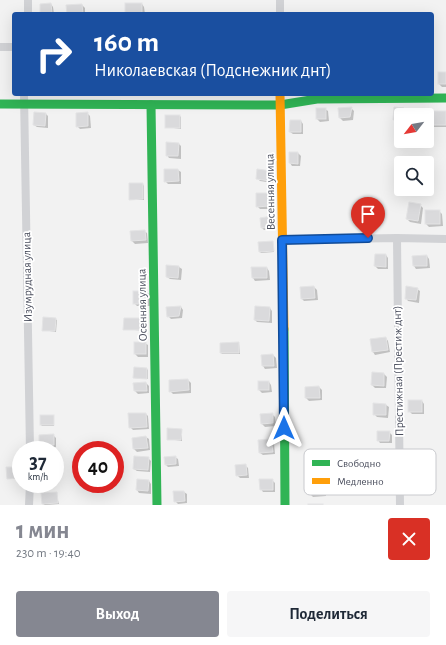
<!DOCTYPE html>
<html lang="ru">
<meta charset="utf-8">
<style>
body{margin:0;font-family:"Alegreya Sans",sans-serif;background:#f6f6f7;color:#1f2937;height:100vh;display:flex;flex-direction:column;font-size:15px;white-space:nowrap}
*{box-sizing:border-box;margin:0}
p{font-size:13px;color:#747a83}
.icon{flex:none;width:22px;height:22px;fill:none;stroke:currentColor;stroke-width:2;stroke-linecap:round;stroke-linejoin:round}
.map{position:relative;height:505px;overflow:hidden}
.details{display:flex;flex-direction:column;background:#fff;flex:1}
.details>*{flex:none}
.top-card{position:absolute;left:12px;top:12px;width:422px;height:84px;border-radius:4px;box-shadow:0 4px 16px #0002;background:#1a4fa0;color:#fff;overflow:hidden}
.needle{width:26px;rotate:239deg}
.tools{position:absolute;left:394px;top:108px;display:grid;gap:8px}
.tools a{display:grid;place-items:center;width:40px;height:40px;border-radius:4px;background:#fff;box-shadow:0 4px 16px #0002;font-size:20px}
.speed{position:absolute;left:12px;top:441px;display:flex;gap:8px;font-size:20px;font-weight:700;text-align:center}
.speed>*{display:grid;place-content:center;width:52px;height:52px;border-radius:50%;background:#fff;box-shadow:0 4px 16px #0002;line-height:1}
.speed small{font-size:10px;font-weight:400}
.speed .limit{border:6px solid #d22;background:#fff;color:#111}
.pin{position:absolute;display:grid;place-items:center;width:34px;height:34px;color:#fff;margin:-41px -17px;border-radius:50% 50% 50% 0;rotate:-45deg;box-shadow:0 0 4px #0007}
.pin .icon{rotate:45deg}
.me{position:absolute;width:44px;margin:-22px;rotate:0deg;stroke-linejoin:round;filter:drop-shadow(0 0 3px #0008)}
.turn{display:flex;align-items:center;gap:14px;height:84px;padding:0 16px;font-size:18px}
.turn .icon{width:52px;height:52px;stroke-width:2.5}
.turn b{display:block;font-size:28px;line-height:34px}
.round{display:grid;place-items:center;flex:none;width:42px;height:42px;border-radius:4px;background:#f6f6f7}
.head{display:flex;align-items:center;justify-content:space-between;height:68px;padding:0 16px}
h1{font-size:24px;font-weight:700;line-height:30px;color:#858791}
.action{display:flex;gap:8px;margin-top:auto;padding:8px 16px}
.action a{flex:1;height:46px;border-radius:4px;background:#858791;color:#fff;font-size:16px;font-weight:700;line-height:46px;text-align:center}
.action a+a{background:#f6f6f7;color:#1f2937}
.map>svg:first-child{display:block}
</style>
<div class="map">
<svg width="446" height="505" viewBox="0 0 446 505">
<rect width="100%" height="100%" fill="#f2f2f2"/>
<g fill="#0003">
<polygon points="51,4 53,7 54,14 41,14"/>
<polygon points="142,4 144,7 145,14 126,14"/>
<polygon points="82,5 85,8 85,14 68,14"/>
<polygon points="439,73 446,73 446,87 442,87 439,84"/>
<polygon points="351,108 354,111 353,120 343,121 340,118"/>
<polygon points="325,109 328,111 329,121 320,122 317,119"/>
<polygon points="404,109 407,112 406,115 401,115 401,122 397,122 394,119"/>
<polygon points="446,112 446,127 434,127 431,124"/>
<polygon points="87,113 90,116 91,128 80,129 77,126"/>
<polygon points="46,114 48,116 48,128 37,127 34,125"/>
<polygon points="180,116 181,117 181,129 166,127"/>
<polygon points="301,121 303,124 303,134 293,134 290,132"/>
<polygon points="179,144 181,146 181,159 169,158 167,155"/>
<polygon points="290,153 298,153 301,156 300,166 292,166 290,163"/>
<polygon points="178,170 181,172 181,184 168,184 165,181"/>
<polygon points="271,172 274,175 273,183 260,181 257,178"/>
<polygon points="143,184 144,186 144,200 132,200 130,199"/>
<polygon points="268,194 271,196 272,209 260,209 257,206"/>
<polygon points="420,205 423,208 421,224 410,222 407,219"/>
<polygon points="439,211 442,214 443,226 429,227 426,224"/>
<polygon points="272,217 275,220 276,229 264,230 262,228"/>
<polygon points="131,231 144,231 147,233 148,243 135,244 132,241"/>
<polygon points="272,242 274,252 261,253 260,252"/>
<polygon points="386,255 388,258 388,269 378,269 375,266"/>
<polygon points="427,256 429,259 430,268 416,269 414,266"/>
<polygon points="179,267 182,269 181,280 170,279 167,277"/>
<polygon points="267,268 269,271 270,280 255,281 253,278"/>
<polygon points="314,287 317,290 318,300 304,301 302,299"/>
<polygon points="417,289 420,291 419,303 408,301 406,298"/>
<polygon points="147,292 150,295 150,306 137,306 134,303"/>
<polygon points="181,307 183,310 182,318 171,319 168,316"/>
<polygon points="270,308 272,311 272,323 257,322 255,320"/>
<polygon points="55,319 57,320 56,332 43,330"/>
<polygon points="144,319 145,320 145,331 124,329"/>
<polygon points="386,338 388,341 390,352 375,355 373,352 371,340"/>
<polygon points="135,343 145,343 148,345 148,357 138,357 135,354"/>
<polygon points="239,343 240,354 222,354 221,353"/>
<polygon points="273,355 276,358 277,368 265,369 263,366"/>
<polygon points="147,369 148,370 148,379 134,378"/>
<polygon points="384,374 387,377 386,388 375,388 372,385"/>
<polygon points="188,380 191,383 191,393 173,394 170,391"/>
<polygon points="269,382 271,385 272,392 262,393 259,390"/>
<polygon points="146,383 149,386 149,393 138,394 135,391 134,384"/>
<polygon points="319,387 322,390 322,400 309,401 306,398"/>
<polygon points="422,401 424,404 424,414 412,414 409,411"/>
<polygon points="386,405 389,407 388,418 377,417 374,414"/>
<polygon points="146,414 148,416 149,429 133,430 130,427"/>
<polygon points="272,414 275,417 276,426 265,427 262,424"/>
<polygon points="53,416 54,426 42,426 41,425"/>
<polygon points="181,430 182,431 182,441 168,439"/>
<polygon points="389,432 392,435 392,443 380,443 378,440"/>
<polygon points="53,435 56,438 56,447 43,448 40,445"/>
<polygon points="146,437 149,439 150,450 137,452 134,449 133,438"/>
<polygon points="271,440 274,443 275,454 263,455 260,453"/>
<polygon points="175,457 178,459 179,466 168,467 166,465"/>
<polygon points="148,458 151,461 150,472 137,471 134,469"/>
<polygon points="245,465 248,468 249,478 240,478 237,475"/>
<polygon points="17,468 19,479 9,479 8,478"/>
<polygon points="322,479 325,482 326,496 313,497 310,494"/>
<polygon points="272,480 275,483 275,492 263,492 261,489"/>
<polygon points="149,481 151,484 151,494 139,493 137,490"/>
<polygon points="184,492 187,494 187,503 178,504 175,501"/>
<polygon points="56,493 59,504 45,505 43,504 42,494"/>
</g>
<g fill="#dadadc" stroke="#e4e4e5">
<polygon points="51,3 52,14 40,14 40,4"/>
<rect x="125" y="3" width="17" height="11"/>
<polygon points="82,4 83,14 67,14 66,5"/>
<rect x="438" y="72" width="8" height="12"/>
<polygon points="352,107 350,117 339,118 338,108"/>
<polygon points="394,107 404,108 404,115 401,115 401,120 393,120"/>
<rect x="316" y="108" width="10" height="11"/>
<polygon points="431,111 446,111 446,125 430,125"/>
<polygon points="34,112 46,113 45,126 33,125"/>
<polygon points="88,112 88,126 76,127 76,113"/>
<rect x="165" y="115" width="15" height="13"/>
<polygon points="290,120 301,120 301,132 289,132"/>
<polygon points="166,142 179,143 178,156 166,156"/>
<polygon points="289,152 298,152 298,164 289,163"/>
<polygon points="164,169 178,169 179,181 164,182"/>
<polygon points="257,169 272,171 270,181 256,179"/>
<polygon points="129,183 143,183 143,199 129,200"/>
<polygon points="256,193 269,193 269,206 256,207"/>
<polygon points="409,202 421,204 418,221 406,219"/>
<rect x="425" y="210" width="15" height="14"/>
<polygon points="272,216 273,227 261,228 260,218"/>
<polygon points="145,230 146,240 131,241 130,231"/>
<polygon points="273,241 274,251 259,252 258,242"/>
<polygon points="375,254 386,254 386,267 374,266"/>
<polygon points="427,255 427,266 413,266 412,256"/>
<polygon points="166,265 179,266 178,278 166,277"/>
<polygon points="251,267 267,267 267,278 252,278"/>
<polygon points="314,286 315,298 301,299 300,287"/>
<polygon points="406,286 418,288 416,300 405,299"/>
<rect x="133" y="291" width="14" height="13"/>
<polygon points="181,306 179,316 167,317 166,307"/>
<polygon points="255,306 270,307 269,321 254,320"/>
<polygon points="43,317 56,318 55,331 42,331"/>
<polygon points="124,318 145,318 144,330 123,330"/>
<polygon points="386,337 388,350 372,352 370,339"/>
<rect x="134" y="342" width="12" height="12"/>
<polygon points="239,342 239,353 220,353 220,343"/>
<polygon points="273,354 274,366 262,366 261,355"/>
<polygon points="134,367 147,368 147,379 133,378"/>
<polygon points="372,372 384,373 384,386 371,385"/>
<polygon points="188,379 189,390 169,392 169,380"/>
<rect x="258" y="381" width="11" height="9"/>
<polygon points="146,382 147,391 134,391 133,383"/>
<polygon points="319,386 320,398 305,398 305,387"/>
<rect x="408" y="400" width="14" height="12"/>
<polygon points="373,403 386,404 386,415 373,415"/>
<polygon points="128,413 146,413 147,427 129,428"/>
<polygon points="273,413 273,423 261,424 260,414"/>
<rect x="40" y="415" width="14" height="10"/>
<polygon points="167,428 182,429 181,440 167,440"/>
<polygon points="377,431 390,431 389,441 377,441"/>
<polygon points="54,434 54,445 39,445 39,435"/>
<polygon points="146,436 148,448 133,449 132,438"/>
<polygon points="271,439 273,452 259,453 258,440"/>
<polygon points="134,456 149,457 148,470 133,469"/>
<polygon points="176,456 176,464 165,465 164,457"/>
<polygon points="246,464 247,475 236,476 235,465"/>
<polygon points="6,467 18,467 18,478 7,479"/>
<polygon points="137,479 149,480 148,491 136,490"/>
<polygon points="259,479 273,479 273,490 260,490"/>
<polygon points="173,491 184,491 185,501 174,502"/>
<polygon points="57,492 58,503 42,504 41,493"/>
<rect x="308" y="504" width="15" height="1"/>
</g>
<g fill="none" stroke-linecap="round" stroke-linejoin="round">
<g stroke="#d1d2d5" stroke-width="8">
<polyline points="280,0 280,14"/>
<polyline points="28,14 28,0"/>
<polyline points="0,47 14,47"/>
<polyline points="24,94 30,450"/>
<polyline points="397,238 400,505"/>
<polyline points="282,240 397,238 446,239"/>
<polyline points="29,505 30,484"/>
</g>
<g stroke="#30b455" stroke-width="9">
<polyline points="0,104 280,105 317,99 446,98"/>
<polyline points="151,105 157,505"/>
<polyline points="284,329 285,505"/>
</g>
<polyline stroke="#ff9f0a" stroke-width="9" points="280,94 284,329"/>
</g>
<g fill="none" stroke-linecap="round" stroke-linejoin="round">
<defs>
<polyline id="route" points="284,428 282,240 368,238"/>
</defs>
<use href="#route" stroke="#114b97" stroke-width="10"/>
<use href="#route" stroke="#1a73e8" stroke-width="7"/>
</g>
<g text-anchor="middle" dominant-baseline="central" stroke-width="3.5" stroke-linejoin="round" paint-order="stroke">
<g font-size="12" fill="#4a4e5d" stroke="#fff">
<text transform="translate(270 192) rotate(-91)">Весенняя улица</text>
<text transform="translate(27 277) rotate(-91)">Изумрудная улица</text>
<text transform="translate(142 305) rotate(-91)">Осенняя улица</text>
<text transform="translate(398 371) rotate(-91)">Престижная (Престиж днт)</text>
</g>
</g>
<rect x="304" y="449" width="132" height="46" rx="6" fill="#fff" stroke="#c9cace" stroke-width="1"/>
<rect x="312" y="460" width="18" height="6" fill="#30b455"/>
<rect x="312" y="478" width="18" height="6" fill="#ff9f0a"/>
<g font-size="11" fill="#4a4e5d">
<text x="337" y="467">Свободно</text>
<text x="337" y="485">Медленно</text>
</g>
</svg>
<div class="tools">
<a><svg class="needle" viewBox="-14 -14 28 28"><path d="M0-13l5 13h-10z" fill="#e53935"/><path d="M0 13l5-13h-10z" fill="#747a83"/></svg></a>
<a><svg class="icon" aria-label="search" viewBox="0 0 24 24"><circle cx="10" cy="10" r="6"/><path d="M15 15l6 6"/></svg></a>
</div>
<div class="speed"><div>37<small>km/h</small></div><div class="limit">40</div></div>
<div class="pin" style="left:368px;top:238px;background:#d93025"><svg class="icon" aria-label="arrive" viewBox="0 0 24 24"><path d="M6 21V4h12l-3 4 3 4H6"/></svg></div>
<svg class="me" style="left:284px;top:428px" viewBox="-20 -20 40 40"><path d="M0-17L14 15 0 8-14 15z" fill="#1a73e8" stroke="#fff" stroke-width="4"/></svg>
<div class="top-card">
<div class="turn"><svg class="icon" aria-label="right" viewBox="0 0 24 24"><path d="M7 20v-9h11M14 6l5 5-5 5"/></svg><div><b>160 m</b>Николаевская (Подснежник днт)</div></div>
</div>
</div>
<section class="details">
<div class="head"><div><h1>1 мин</h1><p>230 m · 19:40</p></div><a class="round" style="background:#d93025;color:#fff"><svg class="icon" aria-label="close" viewBox="0 0 24 24"><path d="M6 6l12 12M18 6L6 18"/></svg></a></div>
<div class="action"><a>Выход</a><a>Поделиться</a></div>
</section>
